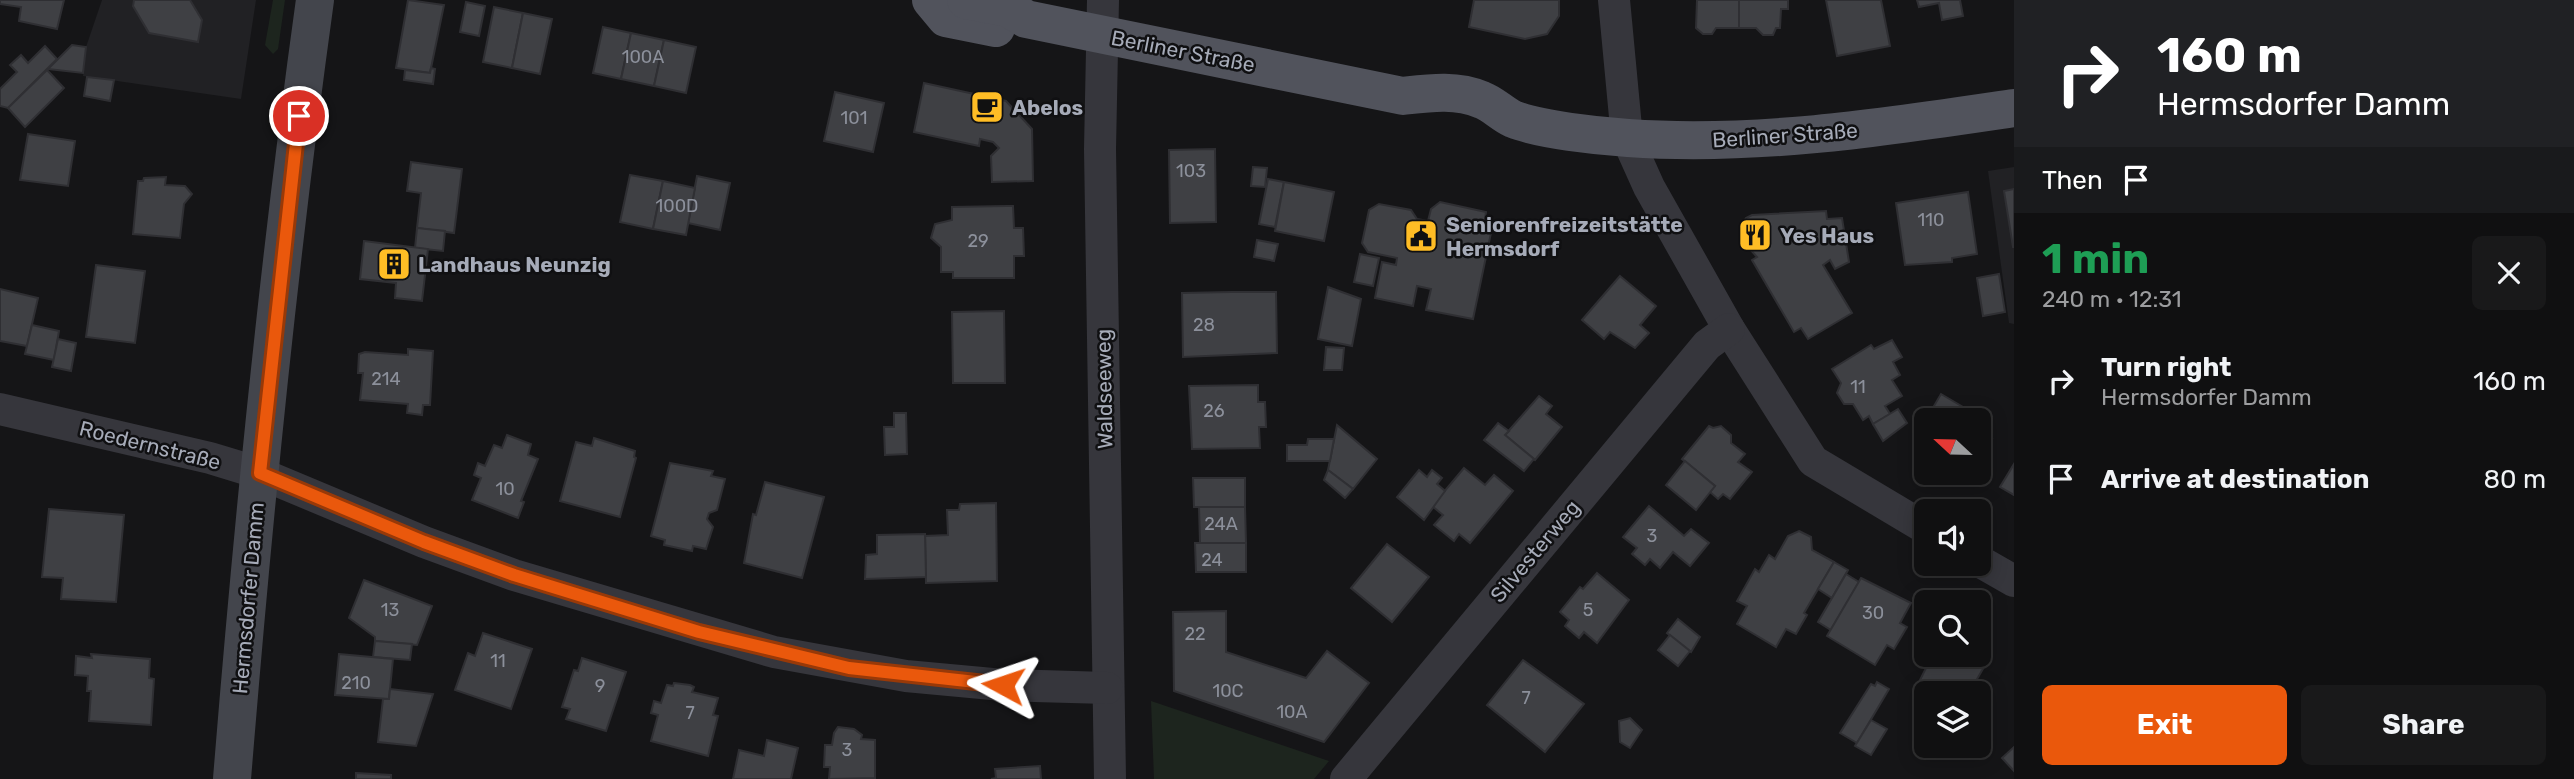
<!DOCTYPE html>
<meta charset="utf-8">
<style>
body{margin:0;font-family:Rubik,sans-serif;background:#19191a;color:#f1f3f6;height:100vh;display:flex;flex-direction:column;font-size:26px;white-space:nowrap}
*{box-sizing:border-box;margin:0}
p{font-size:23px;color:#9c9d9f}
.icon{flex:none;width:38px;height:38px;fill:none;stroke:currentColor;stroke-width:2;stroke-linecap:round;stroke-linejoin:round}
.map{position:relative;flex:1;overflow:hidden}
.details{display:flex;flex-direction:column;background:#101011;width:560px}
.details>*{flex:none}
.banner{background:#202124;color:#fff;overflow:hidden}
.needle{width:46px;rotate:292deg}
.buttons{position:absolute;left:1914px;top:408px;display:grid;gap:14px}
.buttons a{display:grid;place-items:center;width:77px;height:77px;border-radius:10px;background:#101011;box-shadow:0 4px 18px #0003,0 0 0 2px #303031;font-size:35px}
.pin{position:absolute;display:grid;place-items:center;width:60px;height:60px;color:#fff;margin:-30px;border:4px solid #fff;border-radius:50%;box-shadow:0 2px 7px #0007}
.me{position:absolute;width:77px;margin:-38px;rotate:275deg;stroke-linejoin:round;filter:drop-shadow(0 0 5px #0008)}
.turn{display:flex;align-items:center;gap:24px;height:147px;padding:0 28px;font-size:32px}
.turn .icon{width:91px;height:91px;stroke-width:2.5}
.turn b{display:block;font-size:49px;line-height:60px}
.then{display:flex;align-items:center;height:66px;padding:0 28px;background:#0003;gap:14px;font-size:26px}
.round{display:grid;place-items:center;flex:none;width:74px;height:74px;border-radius:10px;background:#19191a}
.overview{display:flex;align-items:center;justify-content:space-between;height:119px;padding:0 28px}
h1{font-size:42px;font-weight:700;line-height:52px;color:#1e9e55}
.action{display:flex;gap:14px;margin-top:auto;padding:14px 28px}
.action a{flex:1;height:80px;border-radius:10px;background:#ea580c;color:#fff;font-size:28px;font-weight:700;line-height:80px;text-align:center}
.action a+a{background:#19191a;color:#f1f3f6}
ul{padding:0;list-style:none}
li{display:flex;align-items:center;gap:21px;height:98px;padding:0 28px}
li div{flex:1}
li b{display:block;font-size:26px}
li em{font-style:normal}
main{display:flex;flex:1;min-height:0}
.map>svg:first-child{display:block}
</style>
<main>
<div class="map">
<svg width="2014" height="779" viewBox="0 0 2014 779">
<rect width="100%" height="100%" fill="#151517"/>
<g fill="#212124">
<polygon points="102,0 256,0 241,99 83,76 86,47"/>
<polygon points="2014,167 2014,324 2009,323 1988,171"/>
</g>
<g fill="#1d251e">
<polygon points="273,0 285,0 278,49 273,54 265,45"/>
<polygon points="1151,701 1329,761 1314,779 1154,779"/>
</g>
<g fill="#3f4044" stroke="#2f2f33" stroke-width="2">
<polygon points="0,0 64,0 57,29 19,21 21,7 0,4"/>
<polygon points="134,0 190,0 202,20 198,42 149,33 133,6"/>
<polygon points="408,0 444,5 430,73 396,68"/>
<polygon points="1474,0 1559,0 1559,16 1547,34 1525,39 1469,27"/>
<polygon points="1697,0 1739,0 1739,28 1716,28 1712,34 1703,34 1696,28"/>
<polygon points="1739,0 1788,0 1788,9 1781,9 1780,28 1776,28 1773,35 1763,35 1756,28 1739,28"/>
<polygon points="1826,0 1881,0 1890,46 1837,56"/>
<polygon points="1917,0 1960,0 1963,16 1942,20 1939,3 1919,7"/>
<polygon points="466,2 485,6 479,36 460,32"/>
<polygon points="494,7 523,13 512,68 483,62"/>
<polygon points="523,13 552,19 540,74 512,68"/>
<polygon points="603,27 631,33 621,79 593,73"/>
<polygon points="631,33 664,40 654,86 621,79"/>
<polygon points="664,40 696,47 686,93 654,86"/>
<polygon points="72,45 86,47 83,73 48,69"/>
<polygon points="45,46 57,59 8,108 0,106 0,89 17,72 10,65 21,55 28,63"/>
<polygon points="431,68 435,69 433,84 404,80 405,70 430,73"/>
<polygon points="47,70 64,88 25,127 8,108"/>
<polygon points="87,77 114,80 110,101 84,96"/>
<polygon points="924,83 1006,101 1032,129 1033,181 992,182 991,156 999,148 993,142 980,139 979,146 914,132"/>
<polygon points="835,92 884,103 873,152 824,141"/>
<polygon points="28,134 75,141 68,186 20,180"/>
<polygon points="1215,149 1216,222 1170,223 1169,150"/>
<polygon points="411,162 462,169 454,233 417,228 421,193 407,191"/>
<polygon points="1253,167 1267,168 1265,187 1251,186"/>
<polygon points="630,175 663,181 653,229 620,222"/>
<polygon points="697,176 730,183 720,230 688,223"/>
<polygon points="166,177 165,185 185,186 192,194 184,204 180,238 133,234 138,181 143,181 144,178"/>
<polygon points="1268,179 1284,182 1275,227 1259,224"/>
<polygon points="663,181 695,188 686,235 653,229"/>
<polygon points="1284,182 1334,192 1324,241 1275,231"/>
<polygon points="2014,189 2014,247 2013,247 2004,191"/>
<polygon points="1968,192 1977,254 1952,258 1952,262 1905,265 1896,203"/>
<polygon points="1440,202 1486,212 1484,226 1492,228 1473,319 1426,310 1431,289 1417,286 1413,306 1375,298 1382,262 1396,265 1397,258 1368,252 1362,243 1369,210 1379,204 1411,210 1417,219 1428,221 1431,209"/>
<polygon points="1006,206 1013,206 1014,228 1023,228 1024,256 1014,256 1014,278 953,278 953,272 941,272 941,247 931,238 935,224 952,220 952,207"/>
<polygon points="1826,211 1827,219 1842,218 1849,262 1835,269 1830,260 1823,265 1852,313 1808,339 1801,328 1794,332 1752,260 1757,257 1741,239 1740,229 1746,218 1752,215"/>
<polygon points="417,228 445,231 443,251 415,248"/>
<polygon points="1257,240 1278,244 1274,261 1254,257"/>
<polygon points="364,241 428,249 422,301 395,298 396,283 360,279"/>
<polygon points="1360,254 1379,258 1373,286 1354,282"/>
<polygon points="96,265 145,271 135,343 86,337"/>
<polygon points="1999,274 2005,312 1983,316 1977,278"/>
<polygon points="1620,276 1656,306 1640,325 1649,333 1635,348 1610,332 1604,339 1582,320"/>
<polygon points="1328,287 1361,299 1352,346 1318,339"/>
<polygon points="0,289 38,298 27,346 0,341"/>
<polygon points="1231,292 1276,292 1277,353 1183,357 1182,293"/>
<polygon points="1004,311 1005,383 953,383 952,312"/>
<polygon points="32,325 59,331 54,360 25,354"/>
<polygon points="58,339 76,343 71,371 52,367"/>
<polygon points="1892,340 1902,357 1893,362 1900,375 1892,380 1902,396 1885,406 1890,414 1873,424 1869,416 1863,420 1853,404 1844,404 1837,393 1841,383 1832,369 1871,345 1874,349"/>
<polygon points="1326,347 1344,348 1342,370 1324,370"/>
<polygon points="408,349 433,351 430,405 423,405 422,415 407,413 408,404 360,400 363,373 358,373 359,354 365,352 408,355"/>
<polygon points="1258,385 1258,402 1265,402 1266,427 1259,427 1260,448 1192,449 1189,386"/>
<polygon points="1941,394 1975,414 1971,420 1927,420 1927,447 1914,440"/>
<polygon points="1539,396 1552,406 1546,414 1562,427 1535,460 1505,435"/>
<polygon points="1898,409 1907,423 1883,441 1873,424"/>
<polygon points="894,413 906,413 907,454 885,455 884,427 894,427"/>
<polygon points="1498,423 1509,431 1505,435 1534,459 1524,471 1484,440"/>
<polygon points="1337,425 1377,459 1353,489 1328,470"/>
<polygon points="1709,426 1713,428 1721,426 1731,435 1731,443 1745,454 1738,462 1752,472 1730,499 1723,494 1718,499 1710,492 1715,486 1682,459"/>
<polygon points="1979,432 1992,439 1979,461"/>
<polygon points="507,435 531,444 528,455 538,459 521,501 524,502 518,518 472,500 481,478 474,475 478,463 485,466 494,445 502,448"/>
<polygon points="594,438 635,451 634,457 636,458 620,517 560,501 576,442 592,446"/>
<polygon points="1308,439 1334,439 1330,461 1287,461 1287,445 1307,445"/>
<polygon points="1685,461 1715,486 1696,510 1666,485"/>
<polygon points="670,463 713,471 711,476 725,479 717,510 709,513 707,519 713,527 706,549 693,546 692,551 664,545 665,540 651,536"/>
<polygon points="2014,464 2014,495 2000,487"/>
<polygon points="1464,468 1485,485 1494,475 1513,491 1470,543 1459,534 1454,541 1434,525 1443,515 1432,506"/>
<polygon points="1328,470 1353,489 1345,498 1324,480"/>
<polygon points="1419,470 1427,477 1432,470 1442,478 1437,484 1445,491 1424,520 1397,497"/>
<polygon points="1193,478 1245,478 1245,507 1194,507"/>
<polygon points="765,482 824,497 802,578 744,563 753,514 756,515"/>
<polygon points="996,503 997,581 926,583 925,536 948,535 947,510 959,510 960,504"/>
<polygon points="1649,506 1684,536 1691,529 1709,543 1690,566 1673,552 1660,568 1650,559 1645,565 1632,554 1637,548 1623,537"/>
<polygon points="1199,507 1245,507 1246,543 1200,543"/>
<polygon points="49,509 124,515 116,602 61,599 63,578 42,577"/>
<polygon points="1799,531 1811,537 1812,550 1834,562 1804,613 1807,615 1796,634 1786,629 1776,647 1737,624 1747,606 1737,601 1755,569 1759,572 1769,555 1775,559 1788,536"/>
<polygon points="925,534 926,577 865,579 866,555 877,554 877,535"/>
<polygon points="1195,543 1246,543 1246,572 1196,572"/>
<polygon points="1387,544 1429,577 1392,622 1351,588"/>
<polygon points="1834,562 1848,570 1832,598 1818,589"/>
<polygon points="1597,573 1629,600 1597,643 1584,632 1579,638 1565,626 1569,620 1560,612 1580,587 1583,589"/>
<polygon points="1846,574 1859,582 1831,630 1818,622"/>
<polygon points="1861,578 1911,603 1900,623 1907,627 1894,649 1887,645 1875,665 1827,636"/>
<polygon points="364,580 432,606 417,645 375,641 375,637 349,618"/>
<polygon points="1226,611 1226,652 1306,678 1327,651 1369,683 1324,742 1174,691 1173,612"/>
<polygon points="1678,619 1700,637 1691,652 1667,633"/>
<polygon points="483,633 532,649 511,709 455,690 468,653 475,656"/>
<polygon points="1670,635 1690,651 1678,666 1658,650"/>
<polygon points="375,641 412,644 410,660 373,657"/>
<polygon points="1979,649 1991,655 1969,693 1954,693 1946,689 1942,693 1920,680 1927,666 1923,664 1929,654 1979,654"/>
<polygon points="91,654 150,659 149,678 154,679 151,725 89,721 91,691 87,691 88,676 75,675 76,656 92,658"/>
<polygon points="339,654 393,659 389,699 335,695"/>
<polygon points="582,658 626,672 606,731 566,719 570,709 562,707 574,670 578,671"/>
<polygon points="1523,660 1584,704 1545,752 1487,705"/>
<polygon points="1877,682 1889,689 1857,743 1840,733 1871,684 1875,686"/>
<polygon points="674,683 690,685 694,687 692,692 718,698 713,715 718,716 708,756 651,741 658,715 651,713 654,701 661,703 667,685 673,686"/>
<polygon points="390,689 433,694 416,746 378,742 383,699 389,699"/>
<polygon points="1630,718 1642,730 1630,748 1620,742 1619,721"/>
<polygon points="1871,720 1887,729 1871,755 1855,746"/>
<polygon points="838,727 854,729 862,735 861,739 875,740 875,778 829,779 830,767 824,767 825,745 832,745 834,733"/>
<polygon points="767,740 798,748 791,779 733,779 739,750 764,756"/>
<polygon points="2014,747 2014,771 2002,758"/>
<polygon points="1040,766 1041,779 991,779 996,778 995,769"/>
<polygon points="356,773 391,775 391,779 356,779"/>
</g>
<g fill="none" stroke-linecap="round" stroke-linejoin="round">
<g stroke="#36363c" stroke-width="32">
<polyline points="1103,0 1100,149 1110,779"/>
<polyline points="1614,0 1627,138 1649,187 1729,329 1813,461 1927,529"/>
<polyline points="0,409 210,458 259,473 424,542 514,575 774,652 906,676 1003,685 1107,688"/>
<polyline points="1979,561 2014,581"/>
<polyline points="1346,779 1707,345 1729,329"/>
</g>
<path stroke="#43454c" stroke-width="38" d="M232,779C253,519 279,259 315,0"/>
<g stroke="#51535c" stroke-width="38">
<polyline points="931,0 946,18 996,28"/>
<path d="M966,0L1008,8L1026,19L1403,96C1429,93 1456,89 1482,100C1493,104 1502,114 1513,119C1540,130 1599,136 1628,138C1758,147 1886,127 2014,108"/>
</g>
</g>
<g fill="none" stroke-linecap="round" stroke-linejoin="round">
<defs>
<polyline id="route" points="299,116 260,473 424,542 514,575 699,632 849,668 1003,685"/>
</defs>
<use href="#route" stroke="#983908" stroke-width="18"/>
<use href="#route" stroke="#ea580c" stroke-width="12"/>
</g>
<defs>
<symbol id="cafe-square" viewBox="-11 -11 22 22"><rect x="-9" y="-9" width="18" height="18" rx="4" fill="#ffbd25" stroke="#101012"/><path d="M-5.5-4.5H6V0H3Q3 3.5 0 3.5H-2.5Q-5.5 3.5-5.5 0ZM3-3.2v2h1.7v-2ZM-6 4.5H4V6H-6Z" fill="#111"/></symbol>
<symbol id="restaurant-square" viewBox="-11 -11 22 22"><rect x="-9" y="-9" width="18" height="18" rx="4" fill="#ffbd25" stroke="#101012"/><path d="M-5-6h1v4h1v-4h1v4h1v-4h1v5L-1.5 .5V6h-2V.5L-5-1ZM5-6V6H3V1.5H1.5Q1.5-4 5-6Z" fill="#111"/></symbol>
<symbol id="civic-square" viewBox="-11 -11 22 22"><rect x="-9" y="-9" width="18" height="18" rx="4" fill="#ffbd25" stroke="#101012"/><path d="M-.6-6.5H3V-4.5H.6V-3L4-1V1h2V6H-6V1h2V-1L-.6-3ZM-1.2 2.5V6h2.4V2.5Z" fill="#111"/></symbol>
<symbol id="building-square" viewBox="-11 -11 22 22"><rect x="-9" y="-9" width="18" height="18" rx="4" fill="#ffbd25" stroke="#101012"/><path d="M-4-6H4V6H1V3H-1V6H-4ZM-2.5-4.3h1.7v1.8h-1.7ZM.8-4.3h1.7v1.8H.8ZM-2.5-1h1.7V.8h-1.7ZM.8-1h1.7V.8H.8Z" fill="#111"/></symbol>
</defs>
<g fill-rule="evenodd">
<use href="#cafe-square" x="968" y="88" width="38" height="38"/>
<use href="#restaurant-square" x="1736" y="216" width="38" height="38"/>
<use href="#civic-square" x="1402" y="217" width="38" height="38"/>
<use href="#building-square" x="375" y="245" width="38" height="38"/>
</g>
<g text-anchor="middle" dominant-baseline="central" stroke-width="5" stroke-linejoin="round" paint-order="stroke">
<g font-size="18" fill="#8c909b">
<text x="643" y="57">100A</text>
<text x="854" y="118">101</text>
<text x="1191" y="171">103</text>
<text x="677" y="206">100D</text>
<text x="1931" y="220">110</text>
<text x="978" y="241">29</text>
<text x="1204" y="325">28</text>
<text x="386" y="379">214</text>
<text x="1858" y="387">11</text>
<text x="1214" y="411">26</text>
<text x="505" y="489">10</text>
<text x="1221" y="524">24A</text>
<text x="1652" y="536">3</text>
<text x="1212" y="560">24</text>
<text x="390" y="610">13</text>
<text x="1588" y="610">5</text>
<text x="1873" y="613">30</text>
<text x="1195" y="634">22</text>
<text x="498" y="661">11</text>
<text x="356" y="683">210</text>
<text x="600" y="686">9</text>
<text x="1228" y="691">10C</text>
<text x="1526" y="698">7</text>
<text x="1292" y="712">10A</text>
<text x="690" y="713">7</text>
<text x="847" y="750">3</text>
</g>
<g font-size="21" fill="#a6abb8" stroke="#101012">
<text transform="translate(1183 51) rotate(11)">Berliner Straße</text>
<text transform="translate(1785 135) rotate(-4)">Berliner Straße</text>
<text transform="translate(1104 389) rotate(-91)">Waldseeweg</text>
<text transform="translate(150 445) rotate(14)">Roedernstraße</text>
<text transform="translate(1535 551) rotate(-50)">Silvesterweg</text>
<text transform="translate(248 598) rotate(-85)">Hermsdorfer Damm</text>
</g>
<g font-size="21" font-weight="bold" fill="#a6abb8" stroke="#101012" text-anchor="start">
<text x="1012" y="107">Abelos</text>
<text x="1446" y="224">Seniorenfreizeitstätte<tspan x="1446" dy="24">Hermsdorf</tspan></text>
<text x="1780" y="235">Yes Haus</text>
<text x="418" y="264">Landhaus Neunzig</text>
</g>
</g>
</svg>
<div class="buttons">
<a><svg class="needle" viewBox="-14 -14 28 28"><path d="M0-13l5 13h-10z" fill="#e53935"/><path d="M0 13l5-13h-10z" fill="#9c9d9f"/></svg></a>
<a><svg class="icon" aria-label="sound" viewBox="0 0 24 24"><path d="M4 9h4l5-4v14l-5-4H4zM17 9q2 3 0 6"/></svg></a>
<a><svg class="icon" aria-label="search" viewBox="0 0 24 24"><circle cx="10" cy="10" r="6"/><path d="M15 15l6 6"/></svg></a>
<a><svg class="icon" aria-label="layers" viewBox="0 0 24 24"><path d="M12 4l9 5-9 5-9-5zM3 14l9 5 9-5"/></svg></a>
</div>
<div class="pin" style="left:299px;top:116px;background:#d93025"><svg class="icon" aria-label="arrive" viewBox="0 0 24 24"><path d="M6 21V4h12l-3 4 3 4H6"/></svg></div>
<svg class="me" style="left:1003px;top:685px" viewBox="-20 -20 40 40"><path d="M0-17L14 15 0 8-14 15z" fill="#ea580c" stroke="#fff" stroke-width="4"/></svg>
</div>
<section class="details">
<div class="banner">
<div class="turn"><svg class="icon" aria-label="right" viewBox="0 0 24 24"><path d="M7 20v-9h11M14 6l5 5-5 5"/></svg><div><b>160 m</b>Hermsdorfer Damm</div></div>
<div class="then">Then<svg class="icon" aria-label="arrive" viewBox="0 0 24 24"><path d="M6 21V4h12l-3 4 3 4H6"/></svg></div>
</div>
<div class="overview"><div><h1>1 min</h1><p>240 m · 12:31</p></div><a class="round"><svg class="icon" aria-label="close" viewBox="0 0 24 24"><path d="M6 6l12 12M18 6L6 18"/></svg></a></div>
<ul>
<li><svg class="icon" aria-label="right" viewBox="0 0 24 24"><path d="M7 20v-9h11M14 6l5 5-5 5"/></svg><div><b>Turn right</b><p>Hermsdorfer Damm</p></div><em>160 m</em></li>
<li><svg class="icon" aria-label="arrive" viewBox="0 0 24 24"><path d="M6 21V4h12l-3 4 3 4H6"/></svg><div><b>Arrive at destination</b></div><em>80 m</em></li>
</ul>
<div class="action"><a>Exit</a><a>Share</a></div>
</section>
</main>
